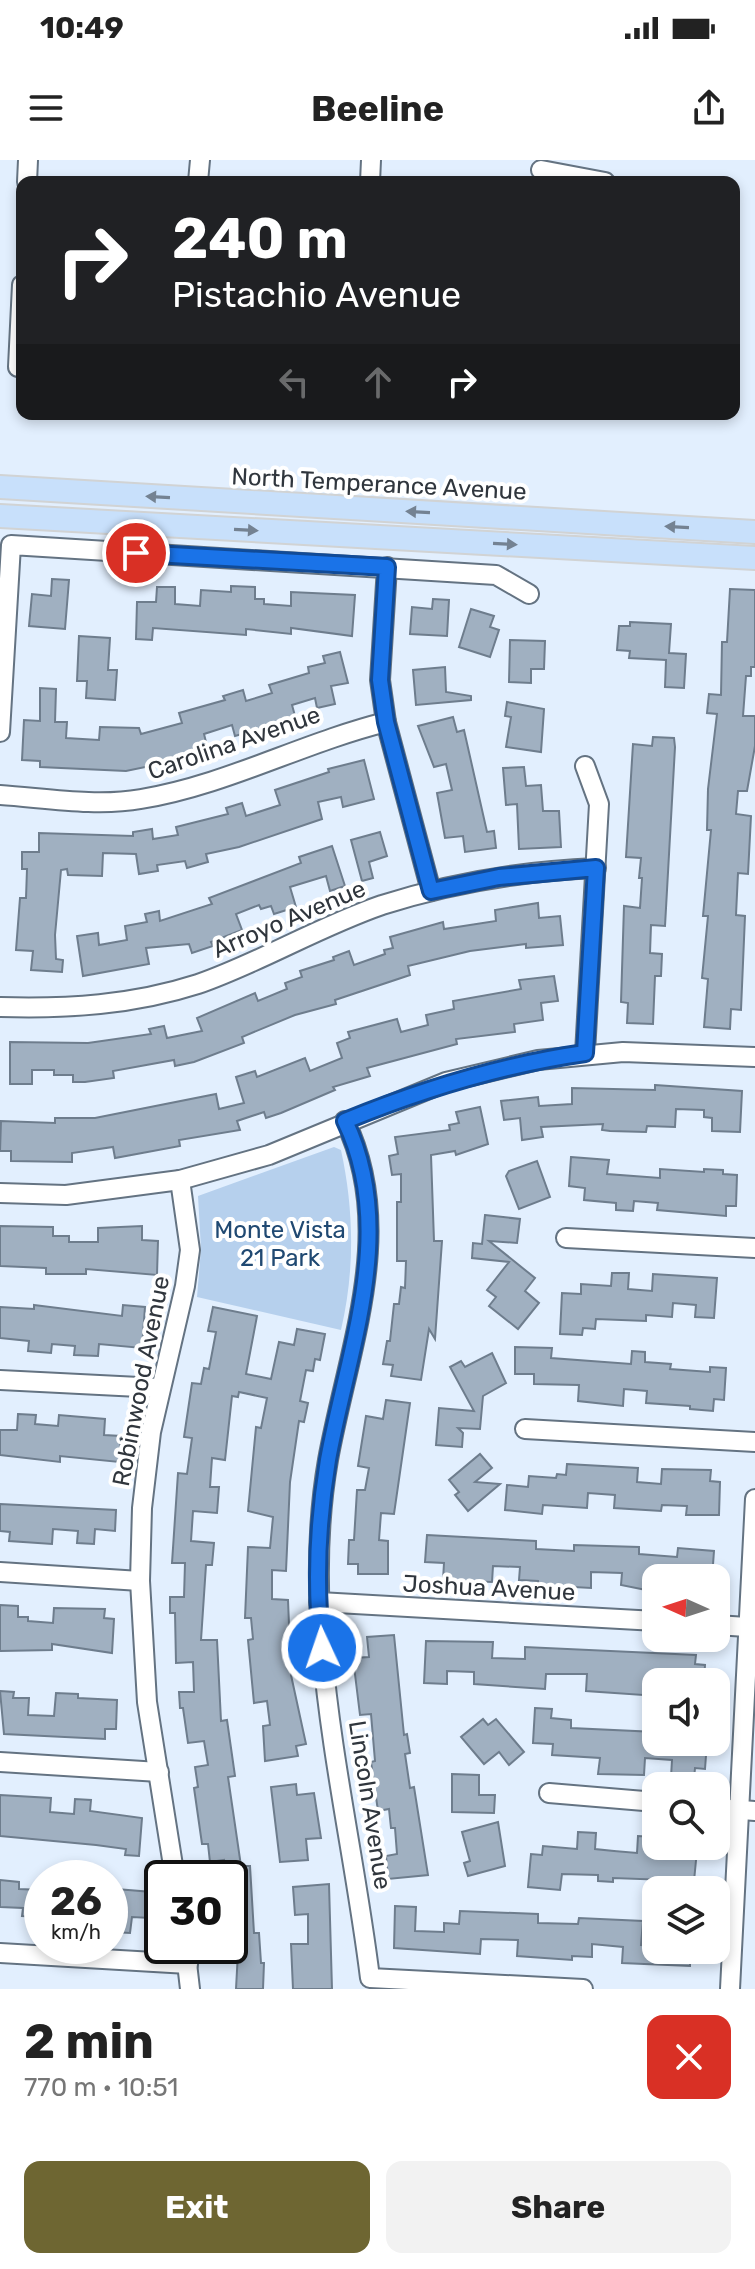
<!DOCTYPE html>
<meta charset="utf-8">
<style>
body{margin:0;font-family:Rubik,sans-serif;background:#f2f2f2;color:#222;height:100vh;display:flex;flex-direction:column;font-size:30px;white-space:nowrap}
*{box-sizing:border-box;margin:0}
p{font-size:26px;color:#767676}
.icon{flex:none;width:44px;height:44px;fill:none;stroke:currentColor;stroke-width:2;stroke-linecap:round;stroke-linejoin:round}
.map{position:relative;height:1829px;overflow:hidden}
.panel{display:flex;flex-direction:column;background:#fff;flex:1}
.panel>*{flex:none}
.hud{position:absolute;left:16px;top:16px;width:724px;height:244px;border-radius:16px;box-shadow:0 4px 12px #0003;background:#202124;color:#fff;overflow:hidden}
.needle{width:52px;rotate:273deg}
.buttons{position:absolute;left:642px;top:1404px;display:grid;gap:16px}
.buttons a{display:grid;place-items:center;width:88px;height:88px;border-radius:16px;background:#fff;box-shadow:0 4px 12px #0003;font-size:40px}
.speed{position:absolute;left:24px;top:1700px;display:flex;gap:16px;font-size:40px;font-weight:700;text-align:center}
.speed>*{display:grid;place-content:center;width:104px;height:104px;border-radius:50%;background:#fff;box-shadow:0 4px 12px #0003;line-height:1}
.speed small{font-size:20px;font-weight:400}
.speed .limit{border:4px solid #111;border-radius:12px;background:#fff;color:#111}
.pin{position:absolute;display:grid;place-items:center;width:68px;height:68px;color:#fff;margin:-34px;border:4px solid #fff;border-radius:50%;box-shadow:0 2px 8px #0007}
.me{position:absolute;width:88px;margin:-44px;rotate:357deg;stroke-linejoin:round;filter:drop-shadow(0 0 6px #0008)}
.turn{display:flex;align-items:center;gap:28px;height:168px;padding:0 24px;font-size:36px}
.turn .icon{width:104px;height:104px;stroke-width:2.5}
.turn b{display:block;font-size:56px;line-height:68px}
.lanes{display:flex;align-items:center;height:76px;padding:0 24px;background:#0003;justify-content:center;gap:40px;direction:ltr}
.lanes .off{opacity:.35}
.round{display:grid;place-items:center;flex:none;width:84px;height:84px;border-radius:16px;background:#f2f2f2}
.head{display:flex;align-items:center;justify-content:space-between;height:136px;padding:0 24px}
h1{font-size:48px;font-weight:700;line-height:60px}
.cta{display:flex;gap:16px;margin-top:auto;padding:16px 24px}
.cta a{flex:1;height:92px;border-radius:16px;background:#6e6632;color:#fff;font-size:32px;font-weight:700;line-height:92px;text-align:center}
.cta a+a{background:#f2f2f2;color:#222}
.status{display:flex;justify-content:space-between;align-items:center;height:56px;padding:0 40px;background:#fff;direction:ltr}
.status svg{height:22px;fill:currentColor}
header{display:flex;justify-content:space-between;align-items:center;height:104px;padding:0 24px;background:#fff;font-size:36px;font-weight:700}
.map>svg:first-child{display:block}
</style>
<div class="status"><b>10:49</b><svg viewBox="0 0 49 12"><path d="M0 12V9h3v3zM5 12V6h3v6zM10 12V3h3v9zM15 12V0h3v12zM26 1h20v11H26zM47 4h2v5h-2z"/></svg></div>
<header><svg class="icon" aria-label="menu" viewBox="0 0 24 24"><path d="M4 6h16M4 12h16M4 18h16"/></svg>Beeline<svg class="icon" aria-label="share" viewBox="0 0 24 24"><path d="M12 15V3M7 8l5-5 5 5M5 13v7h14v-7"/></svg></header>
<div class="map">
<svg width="755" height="1829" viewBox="0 0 755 1829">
<rect width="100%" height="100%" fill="#e2effe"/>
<path fill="#b6d0ed" d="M334,987L341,990C354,1050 355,1110 341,1170L197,1137L201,1089L198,1036Z"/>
<g fill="#a0b0c1" stroke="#6e7d8d" stroke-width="2">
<polygon points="52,419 69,420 65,469 29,466 32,434 51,436"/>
<polygon points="231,426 255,427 255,439 264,439 264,444 291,446 291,432 355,435 352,476 291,468 291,474 246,469 246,475 153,468 152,480 136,479 137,442 156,442 157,427 175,427 175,444 200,446 201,430 231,432"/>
<polygon points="730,429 755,430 755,507 751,507 751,516 746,516 743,556 755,556 755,586 747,631 738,631 736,654 751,656 748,714 738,713 736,755 745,756 741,850 731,849 730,869 704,867 708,819 702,818 708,756 703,756 711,670 707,670 708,629 717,554 707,553 709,534 721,535 722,482 727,482"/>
<polygon points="433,439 449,440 447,476 410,474 412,447 432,449"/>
<polygon points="471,449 494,456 490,467 499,470 490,497 459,487"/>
<polygon points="630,462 671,464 669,493 686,494 684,528 665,527 666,500 629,498 630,491 617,490 619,466 630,466"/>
<polygon points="79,476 110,478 108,510 117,510 115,540 86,538 87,521 77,521"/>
<polygon points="510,480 545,481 544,509 531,509 531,523 509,522"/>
<polygon points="340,492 348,523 331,526 335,544 317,548 315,538 292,545 295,556 270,566 235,576 232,565 204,574 208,590 179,600 126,611 40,607 40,601 22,600 24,560 40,561 40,528 56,529 55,562 67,562 66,578 99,580 100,567 139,568 141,574 182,563 179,553 225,540 223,536 243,530 246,541 272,533 269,525 309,513 308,507 325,503 323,496"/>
<polygon points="445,507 446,532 471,536 471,540 416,545 413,510"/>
<polygon points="507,542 544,549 541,592 506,587 511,557 505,556"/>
<polygon points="453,557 457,572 464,570 487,672 494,671 496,688 465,692 463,676 445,678 437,633 452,630 446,604 434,607 418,566"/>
<polygon points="653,577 674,578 675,587 665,766 651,765 650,793 662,794 661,816 655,816 653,864 627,863 628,843 621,842 624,746 640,748 642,718 639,718 641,698 626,697 633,584 652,586"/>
<polygon points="364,600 374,639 343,647 341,637 318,642 322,659 239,687 206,694 208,702 187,708 185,701 157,705 158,711 139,714 136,694 103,693 102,716 68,715 67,709 61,710 55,775 56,799 63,800 62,812 31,810 33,791 16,790 20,738 26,738 27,709 22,709 22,692 39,692 39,673 133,676 133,672 152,669 153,679 178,675 176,667 228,654 226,648 242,643 246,656 280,645 275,630 329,612 328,609"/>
<polygon points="524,607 526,626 541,625 543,651 559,651 561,687 519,689 517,644 506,645 503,608"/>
<polygon points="380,672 387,696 369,702 373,718 362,721 351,680"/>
<polygon points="332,686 345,726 330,731 326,716 290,727 296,747 274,754 271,746 261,749 259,745 236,754 242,770 211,782 213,786 192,793 189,784 146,788 149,804 83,816 77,776 98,773 99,785 127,780 125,766 147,762 145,754 159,751 160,761 212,744 209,738 301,703 299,697"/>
<polygon points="538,743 539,758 560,756 563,785 526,788 526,784 470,791 408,806 410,815 335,840 336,844 295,855 242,877 244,883 194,902 175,906 174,900 113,911 114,918 85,922 73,922 73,915 54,915 54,910 32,910 32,924 10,924 10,882 88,883 151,874 149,869 164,866 167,878 202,871 197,858 255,833 258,841 287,829 285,823 302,817 300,811 334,800 333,797 349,791 354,805 385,794 384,790 393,788 390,777 443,762 444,769 496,761 495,750"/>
<polygon points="554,816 558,841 541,843 543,860 514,864 515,872 456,879 457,884 367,908 370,916 333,927 335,930 281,953 266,958 264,952 237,961 240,970 179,980 180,986 115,998 113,987 72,993 72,1002 11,1001 11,991 0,991 1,961 55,963 55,958 95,958 216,934 219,949 244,943 236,917 255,911 257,917 305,898 310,911 342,898 337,883 350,878 348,872 397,859 401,872 428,865 426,855 454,849 453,841 521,829 519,820"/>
<polygon points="655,925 742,931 740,972 712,971 712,958 704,957 704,950 676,949 675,967 647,966 646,972 610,971 602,970 603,964 541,967 543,977 522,980 520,958 504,960 501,941 538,937 539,946 572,944 572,928 655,930"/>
<polygon points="480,947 488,984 456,995 455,991 431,995 434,1081 442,1081 435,1179 429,1169 421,1220 391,1216 393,1205 383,1204 387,1181 390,1181 394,1144 399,1144 401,1127 405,1128 406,1101 397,1101 397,1042 401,1042 401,1014 392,1015 389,996 398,994 395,977 450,970 449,965 459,963 456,952"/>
<polygon points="571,997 609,1000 607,1014 660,1018 660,1009 704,1012 704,1009 723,1010 723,1014 737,1015 736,1046 726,1046 726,1056 657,1050 658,1043 634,1041 633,1051 616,1050 616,1043 584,1040 585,1028 569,1026"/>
<polygon points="537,1001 550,1037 519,1049 506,1016 509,1011"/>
<polygon points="485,1055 520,1059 517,1083 489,1081 535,1118 525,1131 539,1143 518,1169 489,1146 496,1137 487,1130 509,1102 472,1098 473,1083 482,1084"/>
<polygon points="0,1066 53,1067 53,1076 69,1076 69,1082 98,1082 98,1068 142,1066 142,1080 158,1081 157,1115 86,1109 86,1114 46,1114 46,1108 0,1106"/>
<polygon points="612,1113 629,1113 628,1129 652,1131 653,1114 717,1118 714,1158 695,1157 696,1145 673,1143 672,1157 646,1155 646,1161 596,1159 595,1169 583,1168 582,1175 560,1174 562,1133 581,1134 581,1124 611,1126"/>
<polygon points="34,1145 122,1156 123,1145 145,1147 142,1188 99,1184 98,1196 74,1195 75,1186 52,1184 51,1193 28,1191 29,1181 0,1178 0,1147 34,1149"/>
<polygon points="213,1147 257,1156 246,1214 271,1219 279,1182 294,1185 297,1169 325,1174 320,1200 315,1199 313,1211 306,1210 300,1241 308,1243 304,1262 299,1261 290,1322 286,1411 272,1410 272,1439 288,1440 291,1515 306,1584 296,1586 298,1596 265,1601 263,1566 270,1565 267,1541 254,1543 248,1480 253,1479 251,1458 245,1458 248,1387 270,1388 273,1357 248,1351 256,1267 261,1268 267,1238 239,1232 238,1237 232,1236 225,1300 212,1298 210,1327 219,1327 217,1353 193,1351 191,1381 214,1383 212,1405 206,1405 201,1480 217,1480 221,1561 227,1560 235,1616 228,1617 241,1706 250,1706 254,1773 259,1773 261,1803 264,1803 263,1829 236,1829 238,1792 230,1792 230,1718 225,1718 224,1700 210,1702 208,1684 202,1684 194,1628 198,1627 195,1607 208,1605 204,1581 188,1583 183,1548 180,1548 179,1532 194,1532 193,1502 176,1503 175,1453 170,1453 170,1437 184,1437 185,1403 172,1403 178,1313 187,1314 192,1278 184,1277 192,1223 201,1224 204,1208 209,1209 216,1172 208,1171"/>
<polygon points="515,1187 552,1188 551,1198 631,1204 632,1191 645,1192 645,1202 671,1204 670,1209 710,1212 710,1207 726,1208 724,1240 714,1239 713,1251 690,1249 690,1246 646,1243 647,1231 624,1229 623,1246 578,1241 579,1225 534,1224 534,1214 515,1214"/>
<polygon points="492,1193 506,1223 483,1236 480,1269 458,1268 463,1273 462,1287 436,1285 439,1248 474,1251 450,1207 461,1201 465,1207"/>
<polygon points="386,1240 410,1243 394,1354 381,1353 379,1380 388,1381 388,1414 358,1414 358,1404 348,1404 349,1380 354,1380 357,1330 365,1330 369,1308 358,1306 366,1256 383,1259"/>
<polygon points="18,1254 36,1255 35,1264 58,1266 59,1255 105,1259 104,1275 121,1276 119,1302 60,1296 60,1302 0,1295 0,1270 17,1270"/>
<polygon points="480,1294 492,1308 475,1322 500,1324 468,1351 455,1335 459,1332 449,1320"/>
<polygon points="567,1304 638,1308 637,1322 661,1324 662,1309 711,1310 710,1321 720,1322 719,1355 686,1355 687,1346 662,1345 661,1351 614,1348 615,1335 588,1333 587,1348 543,1345 542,1354 505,1350 507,1325 528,1327 529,1316 556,1318 557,1314 566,1315"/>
<polygon points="0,1344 116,1350 115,1371 95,1369 94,1384 77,1383 78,1371 53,1369 52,1384 9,1381 10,1372 0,1371"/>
<polygon points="427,1375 536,1381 536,1389 574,1391 574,1385 639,1387 639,1394 677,1397 678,1388 714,1391 712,1418 656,1418 656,1432 621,1425 622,1413 591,1412 591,1428 538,1425 538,1421 519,1420 520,1407 493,1406 492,1422 443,1420 444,1403 425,1402"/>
<polygon points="0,1445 18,1446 18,1457 28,1457 28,1461 53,1463 54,1448 105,1449 104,1458 114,1459 112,1493 52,1484 52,1490 0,1491"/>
<polygon points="394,1475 404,1575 407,1574 410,1593 405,1594 410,1628 414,1627 428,1715 388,1719 386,1696 397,1694 395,1668 391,1668 389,1649 378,1651 371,1602 375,1601 371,1554 360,1555 353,1498 369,1497 367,1477"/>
<polygon points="426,1481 493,1482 492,1498 525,1499 525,1487 696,1495 695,1504 705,1505 704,1522 644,1521 643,1535 586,1531 587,1514 546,1514 545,1529 474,1524 474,1512 447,1511 447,1524 424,1523"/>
<polygon points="0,1531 14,1532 13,1538 29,1538 28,1555 54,1556 56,1533 78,1534 78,1538 117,1540 116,1569 105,1569 105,1579 4,1574"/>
<polygon points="535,1548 552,1549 551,1558 571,1560 571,1568 656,1572 656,1582 707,1582 705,1609 695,1608 694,1619 671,1617 672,1600 645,1598 644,1615 598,1614 600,1598 552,1595 553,1584 533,1583"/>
<polygon points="483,1559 488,1565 496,1559 524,1592 509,1605 499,1592 484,1604 461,1577"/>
<polygon points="452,1614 479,1615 479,1635 495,1635 494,1653 452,1652"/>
<polygon points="296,1624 297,1635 314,1633 321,1678 306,1679 308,1700 280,1702 271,1627"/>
<polygon points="0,1635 51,1638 50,1652 74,1654 75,1639 91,1640 90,1651 142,1658 139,1696 125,1695 126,1689 96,1685 0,1676"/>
<polygon points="498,1662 505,1706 468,1716 464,1703 470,1701 462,1672"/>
<polygon points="578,1672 596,1673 595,1689 614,1691 637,1693 638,1676 656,1677 656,1686 688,1686 687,1689 697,1690 694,1721 613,1718 613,1722 598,1721 598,1715 562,1714 560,1730 528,1727 531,1694 542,1695 543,1686 577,1689"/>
<polygon points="0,1720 19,1722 19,1729 42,1730 42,1757 22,1756 23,1748 0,1747"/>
<polygon points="329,1724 332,1829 293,1829 291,1784 308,1784 308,1754 295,1755 293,1727"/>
<polygon points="116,1729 152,1732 150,1758 132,1757 130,1773 113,1772"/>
<polygon points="395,1746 416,1747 415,1771 444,1772 444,1763 459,1764 460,1751 538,1754 538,1763 578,1764 579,1758 643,1761 641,1785 656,1786 656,1790 690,1790 690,1806 622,1803 623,1787 592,1784 592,1797 572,1796 572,1800 517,1796 518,1780 481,1779 480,1794 394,1788"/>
</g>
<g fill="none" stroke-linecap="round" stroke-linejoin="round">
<defs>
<g id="minor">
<polyline points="541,10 605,22"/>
<polyline points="27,22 28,0"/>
<polyline points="198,22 200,0"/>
<polyline points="370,22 371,0"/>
<polyline points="22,125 18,207 22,207"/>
<polyline points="387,407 380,520 386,562 431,731"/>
<polyline points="0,572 11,385 496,415 529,434"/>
<path d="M0,635C45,638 96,647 141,639C226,625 302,583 386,562"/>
<path d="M0,847C67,849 133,845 198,824C259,803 318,767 382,745C451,723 523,711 596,708"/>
<polyline points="585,893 599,644 585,606"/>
<path d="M345,961C398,1070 348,1189 328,1300C298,1471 349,1647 370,1818L583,1829"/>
<polyline points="0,1033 66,1035 180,1020 269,995 446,922 538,900 623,892 755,897"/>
<polyline points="566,1078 755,1088"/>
<polyline points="0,1220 159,1228"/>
<polyline points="525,1269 755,1282"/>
<polyline points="0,1412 140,1421"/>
<polyline points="319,1442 656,1461"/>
<polyline points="716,1465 747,1467"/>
<polyline points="0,1602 159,1612"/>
<polyline points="549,1633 656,1642"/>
<polyline points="716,1648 755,1651"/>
<polyline points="175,1718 147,1542 140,1421 142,1348 151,1272 185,1126 190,1090 180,1020"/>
<polyline points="185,1786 190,1829"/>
<polyline points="0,1793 188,1804"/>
<polyline points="730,1829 755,1339"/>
</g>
<g id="major">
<polyline points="0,327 755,372"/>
<polyline points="0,356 755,398"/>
</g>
</defs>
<use href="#minor" stroke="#647382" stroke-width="22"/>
<use href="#major" stroke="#d1d3d4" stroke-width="26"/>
<use href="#minor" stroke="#fff" stroke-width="18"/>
<use href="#major" stroke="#c8e0fb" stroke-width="22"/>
</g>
<defs><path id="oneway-solid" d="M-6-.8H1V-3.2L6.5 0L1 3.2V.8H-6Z" transform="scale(2)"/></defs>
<g fill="#748292">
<use href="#oneway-solid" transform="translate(158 337) rotate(-177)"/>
<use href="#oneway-solid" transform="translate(418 352) rotate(-177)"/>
<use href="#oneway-solid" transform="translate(677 367) rotate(-177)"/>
<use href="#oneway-solid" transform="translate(246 370) rotate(3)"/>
<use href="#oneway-solid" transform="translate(505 384) rotate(3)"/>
</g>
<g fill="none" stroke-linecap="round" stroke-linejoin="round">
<defs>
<path id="route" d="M136,393L387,407L380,520L386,562L431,731L499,717L596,708L585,893C501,905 423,929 345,961C398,1071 348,1189 328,1300C318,1360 315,1427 322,1488"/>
</defs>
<use href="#route" stroke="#114b97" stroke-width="20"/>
<use href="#route" stroke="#1a73e8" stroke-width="14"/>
</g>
<g text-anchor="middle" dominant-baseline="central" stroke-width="8" stroke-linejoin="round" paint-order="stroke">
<g font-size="24" fill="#30363d" stroke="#fff">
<text transform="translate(379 324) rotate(3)">North Temperance Avenue</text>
<text transform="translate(234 583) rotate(-19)">Carolina Avenue</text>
<text transform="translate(289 759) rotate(-23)">Arroyo Avenue</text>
<text transform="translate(141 1221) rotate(-79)">Robinwood Avenue</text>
<text transform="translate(489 1428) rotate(3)">Joshua Avenue</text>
<text transform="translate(370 1645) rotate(81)">Lincoln Avenue</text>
</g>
<g font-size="24" fill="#204972" stroke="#fff">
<text x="280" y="1070">Monte Vista<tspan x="280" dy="28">21 Park</tspan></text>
</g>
</g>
</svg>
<div class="buttons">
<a><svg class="needle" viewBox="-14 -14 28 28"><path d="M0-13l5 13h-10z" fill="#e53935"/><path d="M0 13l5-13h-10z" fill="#767676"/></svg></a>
<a><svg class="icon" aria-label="sound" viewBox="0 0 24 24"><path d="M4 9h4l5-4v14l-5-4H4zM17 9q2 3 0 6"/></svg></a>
<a><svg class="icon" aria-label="search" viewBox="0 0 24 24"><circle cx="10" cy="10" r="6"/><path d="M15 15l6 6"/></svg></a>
<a><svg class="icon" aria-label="layers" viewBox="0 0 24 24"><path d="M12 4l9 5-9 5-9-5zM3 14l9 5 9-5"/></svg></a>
</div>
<div class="speed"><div>26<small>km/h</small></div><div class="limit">30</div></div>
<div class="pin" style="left:136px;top:393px;background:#d93025"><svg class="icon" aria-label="arrive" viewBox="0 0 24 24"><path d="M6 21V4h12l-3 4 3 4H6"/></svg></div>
<svg class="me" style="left:322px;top:1488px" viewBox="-20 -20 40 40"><circle r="17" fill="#1a73e8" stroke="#fff" stroke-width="3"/><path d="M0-11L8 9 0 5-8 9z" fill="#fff"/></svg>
<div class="hud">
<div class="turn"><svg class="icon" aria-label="right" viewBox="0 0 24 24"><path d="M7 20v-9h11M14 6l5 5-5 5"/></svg><div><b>240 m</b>Pistachio Avenue</div></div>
<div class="lanes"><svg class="icon off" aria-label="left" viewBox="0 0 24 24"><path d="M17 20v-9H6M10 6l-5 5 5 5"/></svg><svg class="icon off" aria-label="ahead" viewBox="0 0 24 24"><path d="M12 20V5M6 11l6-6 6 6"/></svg><svg class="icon" aria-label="right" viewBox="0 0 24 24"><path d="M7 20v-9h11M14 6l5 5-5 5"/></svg></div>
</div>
</div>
<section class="panel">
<div class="head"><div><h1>2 min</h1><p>770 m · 10:51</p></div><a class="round" style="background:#d93025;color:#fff"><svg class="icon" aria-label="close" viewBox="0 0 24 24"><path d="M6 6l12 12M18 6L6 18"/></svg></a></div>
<div class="cta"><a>Exit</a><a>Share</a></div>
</section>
